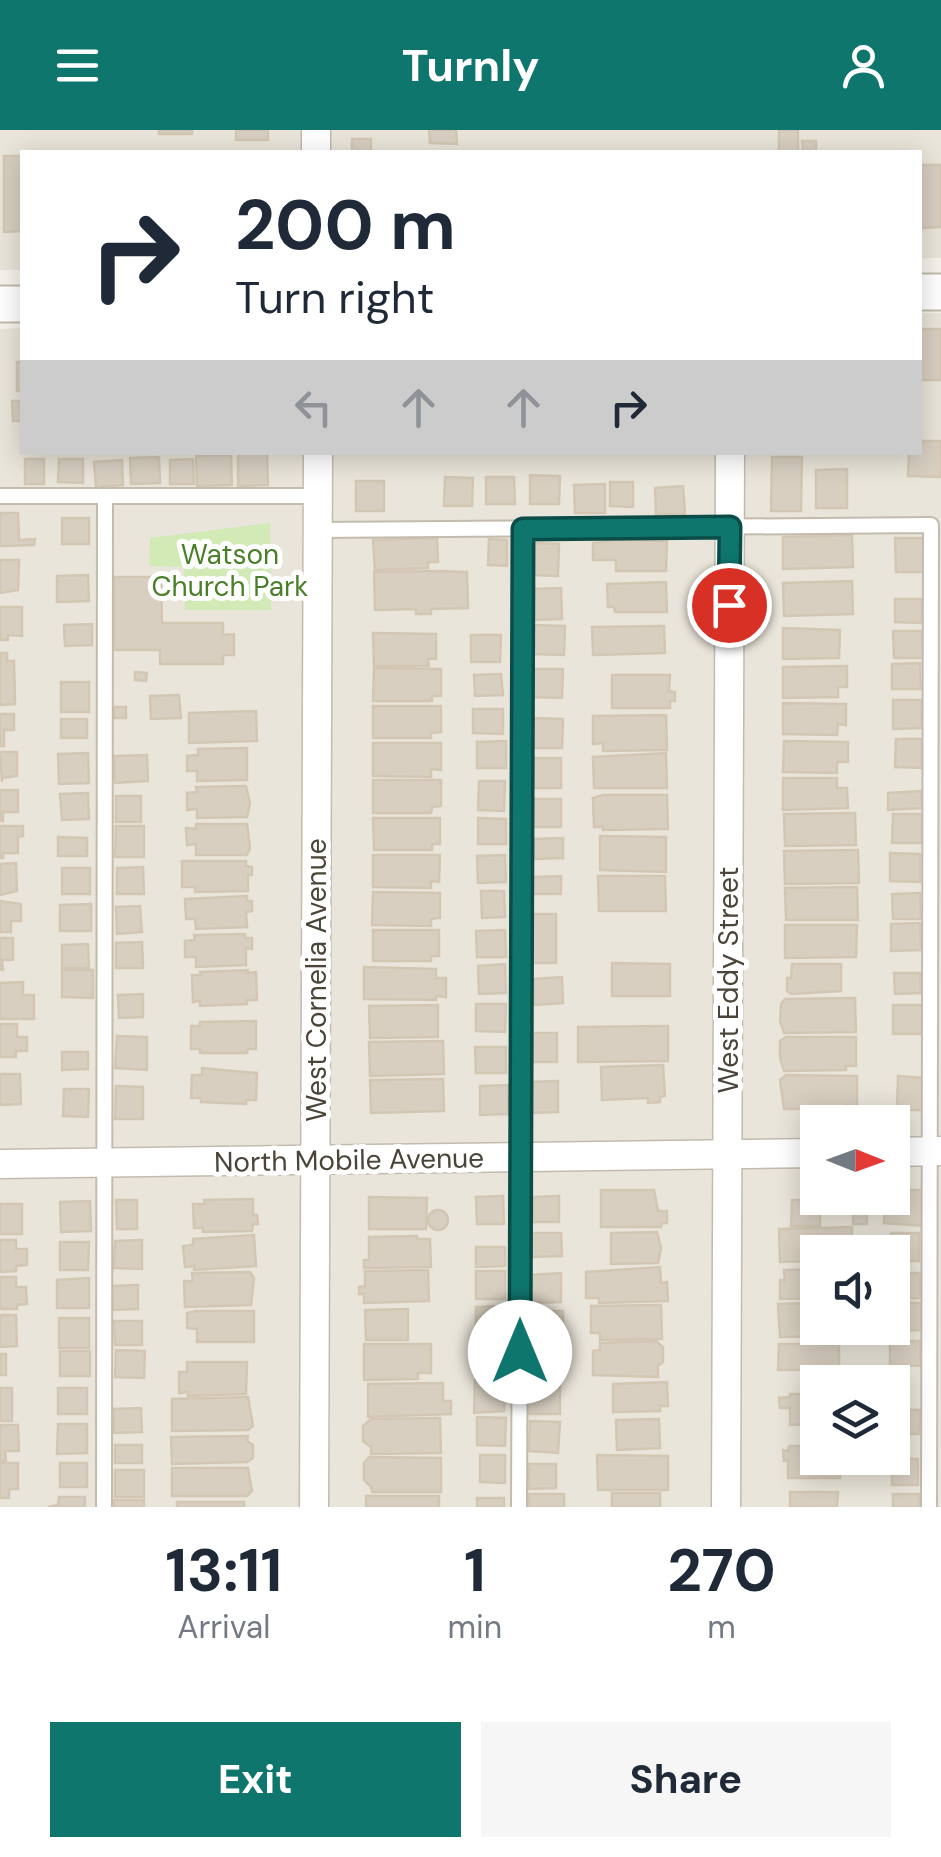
<!DOCTYPE html>
<style>
body{margin:0;font-family:"DM Sans",sans-serif;background:#f6f6f7;color:#1f2937;height:100vh;display:flex;flex-direction:column;font-size:38px;white-space:nowrap}
*{box-sizing:border-box;margin:0}
p{font-size:32px;color:#747a83}
.icon{flex:none;width:55px;height:55px;fill:none;stroke:currentColor;stroke-width:2;stroke-linecap:round;stroke-linejoin:round}
.map{position:relative;height:1377px;overflow:hidden}
.drawer{display:flex;flex-direction:column;background:#fff;flex:1}
.drawer>*{flex:none}
.banner{position:absolute;left:20px;top:20px;width:902px;height:305px;border-radius:0px;box-shadow:0 5px 25px #0003;background:#fff;color:#1f2937;overflow:hidden}
.needle{width:65px;rotate:91deg}
.fabs{position:absolute;left:800px;top:975px;display:grid;gap:20px}
.fabs a{display:grid;place-items:center;width:110px;height:110px;border-radius:0px;background:#fff;box-shadow:0 5px 25px #0003;font-size:50px}
.pin{position:absolute;display:grid;place-items:center;width:85px;height:85px;color:#fff;margin:-42px;border:5px solid #fff;border-radius:50%;box-shadow:0 2px 10px #0007}
.me{position:absolute;width:110px;margin:-55px;rotate:0deg;stroke-linejoin:round;filter:drop-shadow(0 0 8px #0008)}
.turn{display:flex;align-items:center;gap:35px;height:210px;padding:0 50px;font-size:45px}
.turn .icon{width:130px;height:130px;stroke-width:2.5}
.turn b{display:block;font-size:70px;line-height:85px}
.lanes{display:flex;align-items:center;height:95px;padding:0 50px;background:#0003;justify-content:center;gap:50px;direction:ltr}
.lanes .off{opacity:.35}
.eta{display:flex;justify-content:space-evenly;align-items:center;height:170px;text-align:center}
.eta b{font-size:60px;font-weight:700;line-height:70px}
.button{display:flex;gap:20px;margin-top:auto;padding:20px 50px}
.button a{flex:1;height:115px;border-radius:0px;background:#0f766e;color:#fff;font-size:40px;font-weight:700;line-height:115px;text-align:center}
.button a+a{background:#f6f6f7;color:#1f2937}
header{display:flex;justify-content:space-between;align-items:center;height:130px;padding:0 50px;background:#0f766e;color:#fff;font-size:45px;font-weight:700}
.map>svg:first-child{display:block}
</style>
<header><svg class="icon" aria-label="menu" viewBox="0 0 24 24"><path d="M4 6h16M4 12h16M4 18h16"/></svg>Turnly<svg class="icon" aria-label="person" viewBox="0 0 24 24"><circle cx="12" cy="8" r="4"/><path d="M4 21q1-7 8-7t8 7"/></svg></header>
<div class="map">
<svg width="941" height="1377" viewBox="0 0 941 1377">
<rect width="100%" height="100%" fill="#f6f3ec"/>
<g fill="#eae5da" fill-rule="evenodd">
<polygon points="0,0 941,0 941,128 920,128 920,22 22,22 22,140 0,140"/>
<path d="M920,183H941V1377H0V199L22,198V322H920ZM818,992H892V1068H818ZM818,1122H892V1198H818ZM818,1252H892V1328H818Z"/>
</g>
<polygon fill="#d2eab5" points="270,393 271,480 185,480 184,437 149,436 150,408"/>
<g fill="#d8cfc1" stroke="#d3c7b4" stroke-width="2.5">
<rect x="159" y="0" width="33" height="4"/>
<rect x="236" y="0" width="32" height="10"/>
<polygon points="429,0 456,0 457,14 430,13"/>
<rect x="779" y="0" width="19" height="22"/>
<polygon points="352,9 371,9 371,21 385,22 352,22"/>
<polygon points="802,11 816,11 816,22 803,22"/>
<polygon points="4,26 22,26 22,101 4,102"/>
<polygon points="920,35 941,35 941,97 920,98"/>
<rect x="920" y="199" width="21" height="51"/>
<rect x="17" y="232" width="5" height="29"/>
<polygon points="12,271 22,271 22,291 13,291"/>
<polygon points="920,311 941,311 941,347 908,346 909,322 920,322"/>
<polygon points="248,322 267,322 268,355 238,356 238,324"/>
<polygon points="231,325 232,355 197,356 196,326"/>
<polygon points="159,327 160,353 131,354 130,328"/>
<polygon points="772,327 802,327 801,381 771,381"/>
<rect x="25" y="329" width="19" height="25"/>
<polygon points="59,329 83,329 83,353 58,352"/>
<polygon points="193,329 194,354 170,354 170,330"/>
<polygon points="122,330 123,355 96,357 94,332"/>
<polygon points="847,339 847,378 816,378 816,340"/>
<polygon points="530,345 560,346 559,374 530,374"/>
<polygon points="445,347 473,348 472,376 444,376"/>
<polygon points="486,347 514,347 515,374 486,374"/>
<rect x="356" y="351" width="28" height="30"/>
<polygon points="610,352 633,352 633,377 610,376"/>
<polygon points="605,354 605,383 575,383 574,355"/>
<polygon points="683,356 685,384 656,384 655,358"/>
<polygon points="0,383 18,383 19,410 35,409 34,415 0,416"/>
<rect x="62" y="388" width="27" height="26"/>
<polygon points="852,405 853,437 783,439 783,407"/>
<polygon points="437,408 438,432 428,432 428,438 375,440 373,410"/>
<polygon points="895,408 924,408 924,442 896,442"/>
<polygon points="489,409 507,410 507,436 488,435"/>
<polygon points="616,410 667,411 666,441 616,441 616,430 593,430 593,413"/>
<polygon points="533,413 559,414 558,446 532,445"/>
<polygon points="0,430 19,430 18,460 0,463"/>
<polygon points="437,441 467,442 468,478 431,479 431,484 416,484 416,479 375,480 374,442"/>
<polygon points="88,445 89,471 57,472 57,446"/>
<polygon points="114,447 161,447 162,493 223,493 223,505 234,504 234,525 223,525 223,534 160,534 160,520 114,520"/>
<polygon points="852,451 853,484 784,486 783,453"/>
<polygon points="666,452 667,482 615,482 614,477 608,477 607,454"/>
<polygon points="561,458 562,489 533,490 532,459"/>
<polygon points="895,469 922,469 922,493 895,492"/>
<polygon points="0,477 22,477 22,506 8,505 8,510 0,510"/>
<polygon points="92,494 92,515 65,516 64,495"/>
<polygon points="534,495 565,496 564,525 533,524"/>
<polygon points="664,496 665,523 593,525 592,497"/>
<polygon points="783,498 840,500 839,528 783,529"/>
<polygon points="893,501 922,501 923,528 894,528"/>
<polygon points="373,503 436,504 436,529 428,529 429,536 374,536"/>
<polygon points="471,505 501,505 500,532 471,532"/>
<polygon points="0,523 7,523 7,531 14,531 15,574 0,575"/>
<polygon points="920,533 921,559 892,559 892,534"/>
<polygon points="847,536 847,557 838,557 838,567 783,568 783,537"/>
<polygon points="374,538 441,539 441,566 432,566 432,571 373,571"/>
<polygon points="532,539 563,539 562,568 531,567"/>
<polygon points="135,542 147,543 146,551 135,550"/>
<polygon points="501,544 503,565 475,566 474,545"/>
<polygon points="612,545 670,545 669,561 675,562 675,571 670,571 670,578 612,578"/>
<rect x="61" y="552" width="28" height="30"/>
<polygon points="179,565 181,588 151,589 150,566"/>
<polygon points="893,570 921,570 922,598 893,599"/>
<polygon points="783,573 846,574 846,595 838,594 837,605 783,604"/>
<polygon points="373,576 441,576 441,602 431,603 431,608 373,608"/>
<rect x="114" y="577" width="12" height="11"/>
<polygon points="473,579 503,579 503,604 473,603"/>
<polygon points="256,581 257,611 189,613 189,583"/>
<polygon points="0,584 14,584 14,600 4,600 4,616 0,616"/>
<polygon points="666,585 667,620 603,621 603,613 593,614 593,586"/>
<polygon points="533,588 563,589 562,618 533,618"/>
<rect x="61" y="589" width="26" height="19"/>
<polygon points="896,609 922,609 922,638 895,637"/>
<polygon points="506,611 506,638 477,638 477,612"/>
<polygon points="784,611 848,612 848,632 837,632 837,643 783,642"/>
<polygon points="373,613 441,613 441,640 431,639 431,647 373,646"/>
<polygon points="247,618 247,650 197,651 197,641 187,641 187,626 198,625 198,619"/>
<polygon points="0,622 17,622 17,646 2,648 2,652"/>
<polygon points="88,623 89,653 59,654 58,624"/>
<polygon points="666,623 667,658 594,658 593,627"/>
<polygon points="147,625 148,651 115,653 114,626"/>
<polygon points="532,628 561,628 561,658 531,658"/>
<polygon points="783,648 837,648 837,658 847,658 848,678 783,680"/>
<polygon points="373,650 441,650 441,676 432,677 431,683 373,683"/>
<polygon points="479,651 505,651 504,681 478,680"/>
<polygon points="246,656 250,673 247,687 197,688 197,679 187,680 187,663 197,662 196,657"/>
<polygon points="0,660 18,660 18,682 3,682 3,691 0,691"/>
<polygon points="921,661 922,678 888,680 888,663"/>
<polygon points="88,663 89,689 62,690 60,664"/>
<polygon points="603,665 667,665 668,699 603,700 603,697 594,697 593,668"/>
<rect x="116" y="666" width="25" height="26"/>
<rect x="533" y="669" width="28" height="28"/>
<polygon points="855,683 856,715 785,716 784,684"/>
<polygon points="893,684 922,684 922,713 892,713"/>
<polygon points="373,688 440,688 440,714 432,714 432,720 374,720"/>
<polygon points="478,688 506,689 506,714 478,714"/>
<polygon points="196,694 247,694 250,718 247,725 196,725 196,714 187,715 186,698 196,699"/>
<polygon points="0,696 23,696 23,706 18,707 18,723 3,723 3,728 0,728"/>
<polygon points="116,696 144,696 144,727 115,727"/>
<polygon points="600,706 666,707 666,742 600,740"/>
<polygon points="58,707 87,708 87,726 58,726"/>
<polygon points="563,708 563,728 534,729 534,709"/>
<polygon points="858,720 859,753 785,754 784,721"/>
<polygon points="890,723 920,724 920,752 890,751"/>
<polygon points="373,725 440,725 439,752 431,751 431,758 373,757"/>
<polygon points="505,725 506,752 478,753 477,726"/>
<polygon points="182,731 246,731 246,736 252,737 252,745 248,745 248,761 195,762 195,757 182,757"/>
<polygon points="16,733 17,761 0,765 0,734"/>
<polygon points="143,737 144,764 117,764 117,738"/>
<rect x="62" y="738" width="28" height="26"/>
<polygon points="561,746 561,764 533,764 533,747"/>
<polygon points="598,746 665,746 666,781 599,781"/>
<polygon points="857,757 858,790 786,790 785,758"/>
<polygon points="481,761 504,761 505,787 482,788"/>
<polygon points="373,762 440,763 440,788 431,789 431,796 372,795"/>
<polygon points="920,763 921,789 893,789 892,764"/>
<polygon points="247,766 247,771 252,771 252,781 246,782 247,797 196,799 195,789 186,789 185,769"/>
<polygon points="0,771 21,774 21,791 11,791 11,802 0,802"/>
<polygon points="91,774 91,801 60,801 60,775"/>
<polygon points="140,776 142,802 117,804 116,777"/>
<rect x="529" y="784" width="27" height="49"/>
<polygon points="920,793 921,820 891,821 891,794"/>
<polygon points="785,795 857,795 856,827 785,828"/>
<polygon points="373,800 439,800 439,826 431,826 431,831 373,831"/>
<polygon points="505,800 506,827 477,827 476,801"/>
<polygon points="245,804 245,808 252,808 252,819 246,818 246,835 196,837 196,827 185,827 185,811 195,810 194,805"/>
<polygon points="0,808 13,808 13,830 2,830 3,840 0,840"/>
<polygon points="142,812 143,838 116,838 116,813"/>
<polygon points="88,814 89,838 62,838 62,815"/>
<polygon points="612,833 670,834 670,866 612,866"/>
<polygon points="505,834 506,863 479,864 478,836"/>
<polygon points="792,834 841,834 841,861 791,864 787,861 787,848 791,848"/>
<polygon points="364,837 436,839 436,848 446,848 446,867 436,866 436,870 364,869"/>
<polygon points="62,840 93,840 93,868 62,867"/>
<polygon points="248,840 247,843 256,842 257,870 247,870 247,874 200,876 200,871 193,872 192,845 201,845 200,842"/>
<polygon points="894,843 920,843 921,863 895,864"/>
<polygon points="562,847 563,873 534,875 533,849"/>
<polygon points="23,852 23,865 34,865 34,889 0,889 0,853"/>
<polygon points="143,864 143,887 119,888 118,865"/>
<polygon points="855,868 856,902 784,903 780,891 781,874 785,869"/>
<polygon points="476,874 506,874 505,902 476,901"/>
<polygon points="438,875 438,907 370,908 369,876"/>
<rect x="893" y="875" width="29" height="29"/>
<polygon points="256,891 256,919 248,919 247,923 200,923 200,919 191,919 191,896 200,896 200,892"/>
<polygon points="0,894 17,894 17,907 27,907 27,921 16,921 16,927 0,927"/>
<polygon points="668,896 668,931 578,932 578,897"/>
<rect x="531" y="903" width="26" height="29"/>
<polygon points="117,906 147,907 147,940 115,938"/>
<polygon points="786,907 856,907 856,936 846,936 846,940 784,941 780,928 780,911"/>
<polygon points="443,911 444,944 370,946 369,912"/>
<polygon points="475,917 506,917 506,943 476,943"/>
<polygon points="62,922 88,922 88,939 62,940"/>
<polygon points="663,935 665,966 660,967 660,972 648,973 648,968 602,970 601,937"/>
<polygon points="202,938 257,943 256,970 246,970 246,974 201,972 201,968 191,968 192,945 202,945"/>
<polygon points="0,944 20,944 21,974 0,975"/>
<polygon points="786,945 857,946 857,976 846,975 846,979 784,979 780,950"/>
<polygon points="898,946 924,948 923,980 897,980"/>
<polygon points="443,949 444,981 371,983 370,950"/>
<polygon points="558,951 558,982 529,983 529,952"/>
<polygon points="508,955 508,984 480,985 480,956"/>
<polygon points="116,956 143,957 143,989 115,989"/>
<polygon points="64,959 89,959 88,987 63,986"/>
<polygon points="601,1060 654,1060 658,1081 667,1081 667,1093 662,1093 661,1097 601,1097"/>
<polygon points="894,1060 923,1060 924,1096 884,1093 885,1080 894,1081"/>
<polygon points="503,1066 504,1094 477,1094 476,1067"/>
<polygon points="559,1066 559,1092 533,1092 533,1067"/>
<polygon points="369,1067 427,1068 426,1099 369,1099"/>
<polygon points="253,1069 253,1085 257,1085 258,1094 253,1094 252,1101 203,1102 203,1098 194,1098 193,1074 205,1074 204,1070"/>
<polygon points="116,1070 137,1070 137,1099 117,1099"/>
<polygon points="792,1070 820,1070 820,1096 791,1096"/>
<polygon points="90,1071 91,1101 61,1102 60,1072"/>
<rect x="0" y="1074" width="22" height="30"/>
<circle cx="438" cy="1090" r="10"/>
<rect x="853" y="1082" width="14" height="12"/>
<polygon points="852,1097 852,1122 818,1122 818,1131 780,1132 779,1099"/>
<polygon points="657,1102 661,1118 658,1133 611,1134 611,1103"/>
<polygon points="531,1103 561,1103 562,1126 531,1127"/>
<polygon points="891,1103 919,1103 919,1131 892,1131"/>
<polygon points="254,1105 256,1136 194,1140 194,1136 185,1137 183,1116 193,1115 193,1109"/>
<polygon points="417,1106 417,1109 430,1109 431,1137 364,1138 364,1130 369,1130 369,1107"/>
<polygon points="0,1110 16,1110 16,1119 27,1119 27,1135 16,1136 16,1141 0,1142"/>
<polygon points="142,1110 142,1139 114,1138 115,1111"/>
<polygon points="60,1112 89,1112 88,1140 60,1140"/>
<polygon points="476,1117 505,1117 505,1136 476,1137"/>
<polygon points="660,1137 661,1153 667,1152 668,1171 599,1173 599,1168 586,1168 586,1142"/>
<polygon points="818,1139 818,1168 780,1169 780,1150 785,1150 784,1140"/>
<polygon points="428,1140 429,1171 364,1173 364,1164 359,1164 359,1157 365,1156 365,1141"/>
<rect x="476" y="1141" width="29" height="28"/>
<polygon points="250,1142 254,1148 251,1175 185,1177 184,1151 193,1151 192,1143"/>
<polygon points="561,1143 561,1172 531,1173 531,1145"/>
<polygon points="893,1143 920,1143 920,1168 893,1169"/>
<polygon points="0,1147 16,1147 16,1157 26,1157 27,1174 17,1175 17,1179 0,1179"/>
<polygon points="89,1148 89,1178 57,1178 57,1150"/>
<polygon points="138,1155 138,1179 113,1180 112,1156"/>
<polygon points="818,1173 818,1198 845,1198 845,1206 780,1207 778,1174"/>
<polygon points="895,1173 921,1173 922,1200 895,1201"/>
<polygon points="661,1175 662,1209 600,1210 600,1203 591,1203 591,1176"/>
<polygon points="504,1176 505,1204 476,1206 476,1177"/>
<polygon points="408,1179 408,1210 366,1210 365,1180"/>
<polygon points="196,1181 254,1181 254,1212 197,1212 197,1199 187,1198 187,1183"/>
<rect x="528" y="1181" width="35" height="28"/>
<polygon points="0,1185 16,1185 17,1216 0,1217"/>
<rect x="59" y="1188" width="30" height="30"/>
<polygon points="114,1191 142,1191 142,1215 115,1215"/>
<polygon points="656,1211 663,1217 663,1232 658,1236 658,1247 593,1245 593,1221 600,1220 600,1213"/>
<polygon points="890,1211 920,1211 921,1236 890,1235"/>
<polygon points="364,1214 431,1214 431,1243 418,1243 418,1249 364,1250"/>
<polygon points="476,1214 505,1215 504,1246 475,1245"/>
<polygon points="779,1214 839,1214 839,1240 778,1240"/>
<polygon points="116,1220 145,1221 144,1248 115,1247"/>
<rect x="60" y="1221" width="30" height="25"/>
<rect x="0" y="1224" width="6" height="21"/>
<polygon points="187,1232 247,1232 246,1264 188,1266 188,1262 179,1263 179,1242 187,1242"/>
<polygon points="475,1250 505,1251 504,1281 474,1283"/>
<polygon points="667,1252 668,1276 660,1276 660,1281 613,1282 613,1254"/>
<polygon points="443,1253 443,1271 451,1271 451,1284 368,1287 368,1254"/>
<polygon points="529,1256 560,1256 560,1284 528,1284"/>
<rect x="0" y="1258" width="12" height="33"/>
<rect x="58" y="1258" width="29" height="26"/>
<polygon points="790,1264 818,1264 818,1294 790,1295 790,1278 780,1278 779,1268 790,1267"/>
<polygon points="248,1267 253,1296 248,1300 172,1301 172,1269"/>
<polygon points="141,1278 142,1302 114,1303 114,1279"/>
<polygon points="892,1279 920,1280 919,1304 892,1304"/>
<polygon points="477,1287 506,1288 505,1316 477,1315"/>
<polygon points="440,1288 441,1323 371,1324 371,1317 363,1311 363,1296 371,1289"/>
<polygon points="659,1289 660,1318 617,1320 616,1290"/>
<polygon points="530,1291 560,1292 558,1323 529,1321"/>
<polygon points="58,1294 87,1294 87,1323 57,1324"/>
<polygon points="0,1295 18,1295 19,1321 5,1321 6,1331 0,1331"/>
<polygon points="248,1306 247,1311 253,1315 253,1328 247,1332 172,1334 171,1307"/>
<rect x="115" y="1315" width="27" height="18"/>
<polygon points="789,1316 818,1316 818,1328 849,1328 849,1339 840,1339 840,1348 788,1348 788,1330 784,1331 783,1320 788,1321"/>
<polygon points="480,1325 505,1325 505,1353 480,1352"/>
<polygon points="597,1325 668,1326 668,1360 598,1360"/>
<polygon points="369,1327 441,1328 441,1362 372,1362 371,1357 364,1350 364,1333"/>
<polygon points="892,1328 918,1329 918,1355 892,1355"/>
<polygon points="0,1333 18,1333 18,1359 9,1359 9,1368 0,1368"/>
<rect x="60" y="1333" width="27" height="24"/>
<polygon points="529,1334 556,1334 556,1358 529,1359"/>
<polygon points="172,1338 248,1338 252,1361 247,1366 172,1366"/>
<rect x="115" y="1340" width="29" height="27"/>
<polygon points="790,1362 838,1362 837,1377 790,1377"/>
<rect x="612" y="1363" width="48" height="14"/>
<rect x="529" y="1364" width="35" height="13"/>
<rect x="893" y="1364" width="26" height="13"/>
<rect x="366" y="1366" width="73" height="11"/>
<polygon points="59,1367 85,1367 85,1377 48,1377 58,1375"/>
<rect x="477" y="1368" width="27" height="9"/>
<rect x="114" y="1370" width="30" height="7"/>
<rect x="177" y="1372" width="67" height="5"/>
</g>
<g fill="none" stroke-linecap="round" stroke-linejoin="round">
<defs>
<g id="service">
<polyline points="0,366 317,366"/>
<polyline points="317,400 931,395 929,1377"/>
<polyline points="104,1377 105,367"/>
<polyline points="519,1377 523,399"/>
</g>
<g id="minor">
<polyline points="316,0 316,22"/>
<polyline points="892,1022 941,1021"/>
<polyline points="0,1034 818,1023"/>
<polyline points="314,1377 318,322"/>
<polyline points="726,1377 730,322"/>
</g>
<g id="tertiary">
<polyline points="920,162 941,162"/>
<polyline points="0,174 22,174"/>
</g>
</defs>
<use href="#service" stroke="#c2bbae" stroke-width="18"/>
<use href="#minor" stroke="#c2bbae" stroke-width="31"/>
<use href="#tertiary" stroke="#c2bbae" stroke-width="39"/>
<use href="#service" stroke="#fff" stroke-width="14"/>
<use href="#minor" stroke="#fff" stroke-width="28"/>
<use href="#tertiary" stroke="#fff" stroke-width="35"/>
</g>
<g fill="none" stroke-linecap="round" stroke-linejoin="round">
<defs>
<polyline id="route" points="520,1222 523,399 730,397 729,475"/>
</defs>
<use href="#route" stroke="#0a4d48" stroke-width="25"/>
<use href="#route" stroke="#0f766e" stroke-width="18"/>
</g>
<g text-anchor="middle" dominant-baseline="central" stroke-width="10" stroke-linejoin="round" paint-order="stroke">
<g font-size="28" fill="#4a7f2a" stroke="#fff">
<text x="230" y="424">Watson<tspan x="230" dy="32">Church Park</tspan></text>
</g>
<g font-size="28" fill="#4b4439" stroke="#fff">
<text transform="translate(316 850) rotate(-90)">West Cornelia Avenue</text>
<text transform="translate(728 850) rotate(-90)">West Eddy Street</text>
<text transform="translate(349 1030) rotate(-1)">North Mobile Avenue</text>
</g>
</g>
</svg>
<div class="fabs">
<a><svg class="needle" viewBox="-14 -14 28 28"><path d="M0-13l5 13h-10z" fill="#e53935"/><path d="M0 13l5-13h-10z" fill="#747a83"/></svg></a>
<a><svg class="icon" aria-label="sound" viewBox="0 0 24 24"><path d="M4 9h4l5-4v14l-5-4H4zM17 9q2 3 0 6"/></svg></a>
<a><svg class="icon" aria-label="layers" viewBox="0 0 24 24"><path d="M12 4l9 5-9 5-9-5zM3 14l9 5 9-5"/></svg></a>
</div>
<div class="pin" style="left:729px;top:475px;background:#d93025"><svg class="icon" aria-label="arrive" viewBox="0 0 24 24"><path d="M6 21V4h12l-3 4 3 4H6"/></svg></div>
<svg class="me" style="left:520px;top:1222px" viewBox="-20 -20 40 40"><circle r="19" fill="#fff"/><path d="M0-13L10 11 0 6-10 11z" fill="#0f766e"/></svg>
<div class="banner">
<div class="turn"><svg class="icon" aria-label="right" viewBox="0 0 24 24"><path d="M7 20v-9h11M14 6l5 5-5 5"/></svg><div><b>200 m</b>Turn right</div></div>
<div class="lanes"><svg class="icon off" aria-label="left" viewBox="0 0 24 24"><path d="M17 20v-9H6M10 6l-5 5 5 5"/></svg><svg class="icon off" aria-label="ahead" viewBox="0 0 24 24"><path d="M12 20V5M6 11l6-6 6 6"/></svg><svg class="icon off" aria-label="ahead" viewBox="0 0 24 24"><path d="M12 20V5M6 11l6-6 6 6"/></svg><svg class="icon" aria-label="right" viewBox="0 0 24 24"><path d="M7 20v-9h11M14 6l5 5-5 5"/></svg></div>
</div>
</div>
<section class="drawer">
<div class="eta">
<div><b>13:11</b><p>Arrival</p></div>
<div><b>1</b><p>min</p></div>
<div><b>270</b><p>m</p></div>
</div>
<div class="button"><a>Exit</a><a>Share</a></div>
</section>
